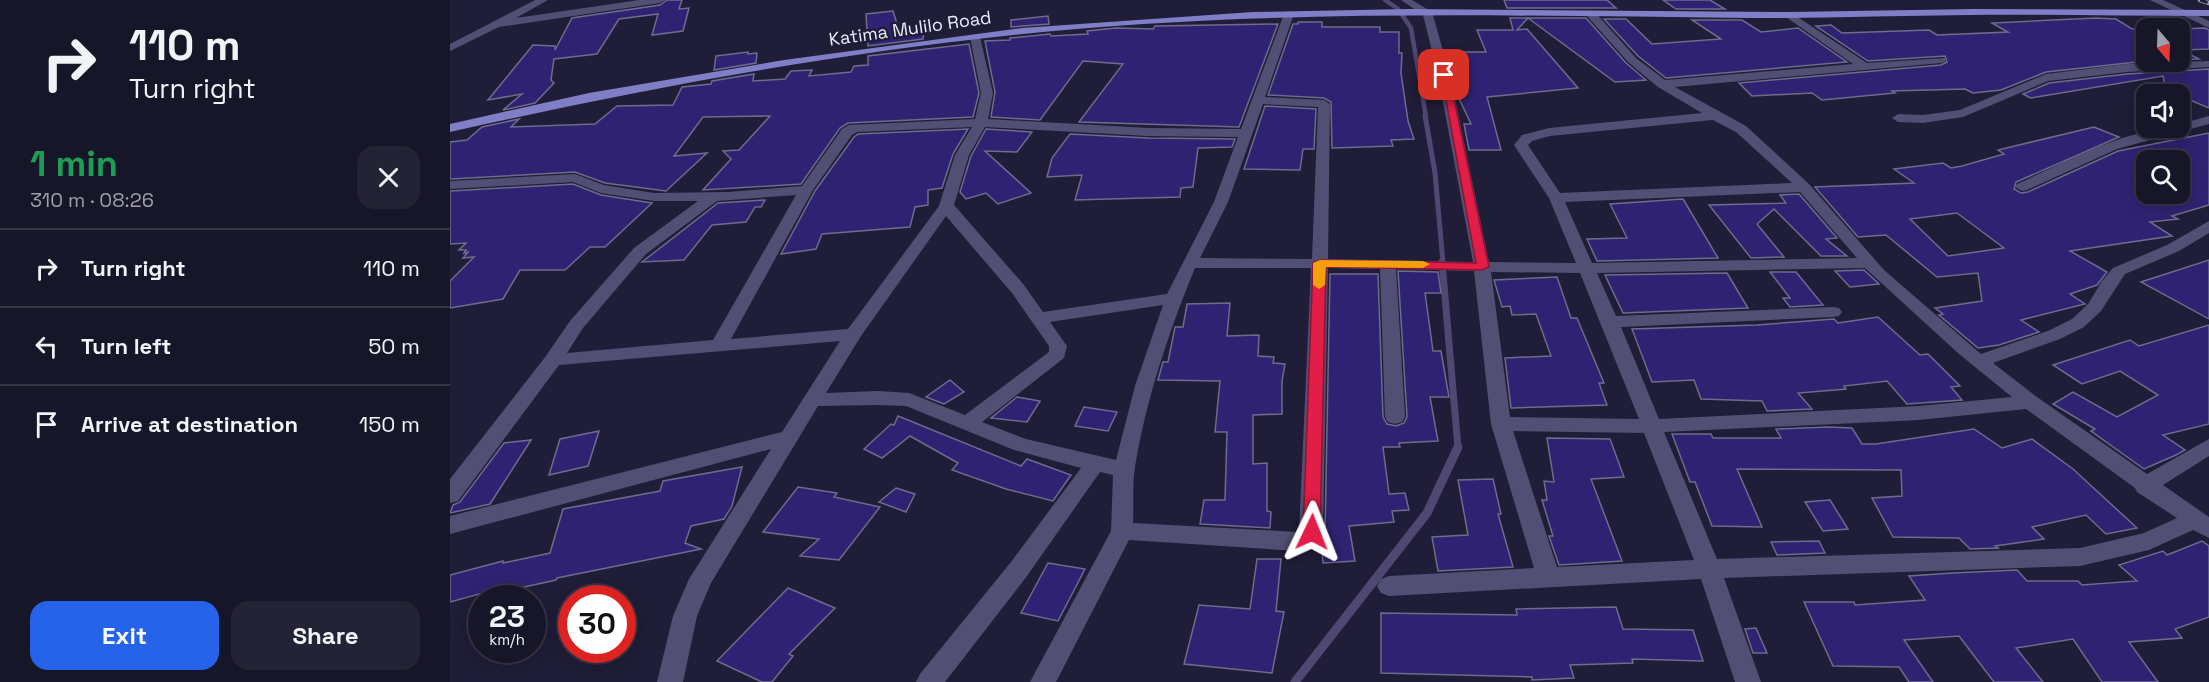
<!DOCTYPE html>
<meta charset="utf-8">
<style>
body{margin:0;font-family:"Space Grotesk",sans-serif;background:#242335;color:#f1f3f6;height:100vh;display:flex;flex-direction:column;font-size:22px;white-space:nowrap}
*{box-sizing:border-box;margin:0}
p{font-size:20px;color:#9e9fa8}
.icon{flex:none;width:33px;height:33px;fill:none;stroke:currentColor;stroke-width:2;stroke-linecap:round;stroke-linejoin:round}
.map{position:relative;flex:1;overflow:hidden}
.sheet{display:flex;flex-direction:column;background:#171629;width:450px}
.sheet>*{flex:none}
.guide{background:#171629;color:#f1f3f6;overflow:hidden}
.needle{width:39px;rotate:161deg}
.tools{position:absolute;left:1686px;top:18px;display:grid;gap:12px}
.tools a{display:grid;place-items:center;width:54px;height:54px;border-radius:12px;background:#171629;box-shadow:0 3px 15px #0003,0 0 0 2px #363546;font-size:30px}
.speed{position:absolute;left:18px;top:585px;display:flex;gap:12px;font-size:30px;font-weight:700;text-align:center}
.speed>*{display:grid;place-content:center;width:78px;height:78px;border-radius:50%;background:#171629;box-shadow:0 3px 15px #0003,0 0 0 2px #363546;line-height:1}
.speed small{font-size:15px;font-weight:400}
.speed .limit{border:9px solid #d22;background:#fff;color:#111}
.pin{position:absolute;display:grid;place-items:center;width:51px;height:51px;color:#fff;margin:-26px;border-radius:12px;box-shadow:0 3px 9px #0006}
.me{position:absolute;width:66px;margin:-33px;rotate:2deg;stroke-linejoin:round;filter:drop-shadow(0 0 4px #0008)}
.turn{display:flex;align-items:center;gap:21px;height:126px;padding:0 30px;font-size:27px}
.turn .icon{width:78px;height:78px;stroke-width:2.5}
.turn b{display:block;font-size:42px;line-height:51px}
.round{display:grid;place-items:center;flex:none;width:63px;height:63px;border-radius:18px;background:#242335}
.head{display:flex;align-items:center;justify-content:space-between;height:102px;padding:0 30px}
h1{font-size:36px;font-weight:700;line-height:45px;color:#1e9e55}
.primary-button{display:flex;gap:12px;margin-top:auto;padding:12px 30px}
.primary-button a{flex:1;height:69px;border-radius:18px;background:#2563eb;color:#fff;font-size:24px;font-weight:700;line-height:69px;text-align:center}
.primary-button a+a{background:#242335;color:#f1f3f6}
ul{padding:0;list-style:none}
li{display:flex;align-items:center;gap:18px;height:78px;padding:0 30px;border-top:2px solid #363546}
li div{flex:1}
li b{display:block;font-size:22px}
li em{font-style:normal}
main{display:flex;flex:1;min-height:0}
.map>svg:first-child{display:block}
</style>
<main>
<section class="sheet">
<div class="guide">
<div class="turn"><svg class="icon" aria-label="right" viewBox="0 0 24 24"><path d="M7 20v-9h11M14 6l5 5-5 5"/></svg><div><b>110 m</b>Turn right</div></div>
</div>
<div class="head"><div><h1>1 min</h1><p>310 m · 08:26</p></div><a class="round"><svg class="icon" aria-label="close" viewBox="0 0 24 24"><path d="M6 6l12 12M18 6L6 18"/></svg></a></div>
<ul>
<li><svg class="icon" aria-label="right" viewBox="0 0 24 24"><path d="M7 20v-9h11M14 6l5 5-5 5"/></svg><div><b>Turn right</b></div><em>110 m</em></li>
<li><svg class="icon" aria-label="left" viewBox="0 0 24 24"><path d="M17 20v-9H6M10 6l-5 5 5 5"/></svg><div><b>Turn left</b></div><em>50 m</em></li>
<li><svg class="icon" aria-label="arrive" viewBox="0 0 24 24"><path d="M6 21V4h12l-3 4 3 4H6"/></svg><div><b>Arrive at destination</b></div><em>150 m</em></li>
</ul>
<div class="primary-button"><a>Exit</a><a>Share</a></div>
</section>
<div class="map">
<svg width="1759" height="682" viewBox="0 0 1759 682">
<rect width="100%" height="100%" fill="#1f1d37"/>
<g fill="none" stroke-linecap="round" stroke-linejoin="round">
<polyline stroke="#504773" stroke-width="4.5" points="935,0 948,9 961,28 976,117"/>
<polyline stroke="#504773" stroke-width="5" points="975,115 985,173 993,263"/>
<polyline stroke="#504773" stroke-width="7" points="992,262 1008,448"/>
<polyline stroke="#504773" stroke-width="9" points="845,682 977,513 1008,447"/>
</g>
<g fill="#302272" stroke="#6c6c8b" stroke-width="1.5" fill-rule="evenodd">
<polygon points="217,0 232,0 229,9 239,8 233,31 202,35 208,14 169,19 147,54 104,59 101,80 104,83 85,103 53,110 72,94 38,100 83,45 105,46 105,50 122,18 210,5"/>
<polygon points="1054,0 1157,0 1166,8 1057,8"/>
<polygon points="1213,0 1260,0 1275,9 1226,9"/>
<polygon points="443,11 449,30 474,27 473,39 418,46 416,14"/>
<polygon points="598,16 599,24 561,27 561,20"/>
<polygon points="1060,18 1078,18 1067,30 1077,29 1128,88 1037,97 1051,150 1019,150 1014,124 1021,124 1005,90 996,52 1036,52 1027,30 1063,30"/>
<polygon points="1078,18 1136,18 1176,63 1196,80 1165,82"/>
<polygon points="1646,18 1666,19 1682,29 1696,28 1696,61 1596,72 1551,90 1523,93 1515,89 1442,91 1445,93 1372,100 1362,93 1302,96 1289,83 1491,65 1497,62 1495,56 1418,61 1366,26 1381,25 1392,33 1479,30 1487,35 1558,32 1542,23"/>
<polygon points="1154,19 1176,19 1202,44 1271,39 1242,20 1292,20 1311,32 1348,28 1397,62 1216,78 1188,56"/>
<polygon points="848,22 872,22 872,27 930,27 930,32 949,32 949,53 952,53 951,73 958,121 964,139 941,140 943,146 882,148 881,102 874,98 818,95 843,24 848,24"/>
<polygon points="828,24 789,127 629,122 673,64 633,61 590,120 541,117 545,92 535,41 560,40 560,38 600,34 601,36 638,34 637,31 666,28 703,29 705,26"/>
<polygon points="1755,28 1759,30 1759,49 1731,50 1749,59 1730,60 1730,29"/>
<polygon points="519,44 529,93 523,117 398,123 390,128 351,184 253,190 281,159 273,151 289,150 320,116 253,117 224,156 257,153 216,191 155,183 125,172 0,179 0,142 17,140 32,127 69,119 61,127 145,124 167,106 223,105 232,87 261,84 262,81 304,74 303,81 335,79 341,71 362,70 359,76 401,72 404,66 418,65 418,56"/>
<polygon points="298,52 298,54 307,53 306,63 264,70 266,56"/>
<polygon points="1759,69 1759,108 1716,90 1713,76 1581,98 1573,94 1599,83 1677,74"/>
<polygon points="815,106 866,109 864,149 853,149 850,170 794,169"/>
<path d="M1644,127L1669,137L1566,182L1564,189L1571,193L1578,192L1668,151L1759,133V205L1722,216L1728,219L1700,222L1722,236L1620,251L1657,272L1647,285L1620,294L1635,304L1571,320L1589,332L1549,345L1528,348L1489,315L1493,314L1485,308L1532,301L1528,273L1487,277L1436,235L1408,237L1365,187L1464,183L1444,169L1493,163L1501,168L1512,166L1554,154L1548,150ZM1696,160H1730V194H1696ZM1507,213L1554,248L1498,256L1460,219Z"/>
<polygon points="518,129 503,154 492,188 478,190 478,205 465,207 460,227 372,234 366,249 331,254 365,191 404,137 408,134"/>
<polygon points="536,129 582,132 567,152 535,151 581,193 548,204 536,193 516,199 510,192 521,156"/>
<polygon points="620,134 698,138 785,139 782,147 748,148 743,187 731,188 730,197 625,200 632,175 597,177 602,158"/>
<polygon points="123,184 151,195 202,203 155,247 140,247 115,270 70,270 53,299 0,308 0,281 24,257 13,258 18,252 14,253 16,250 9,250 16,243 0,244 0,191"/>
<polygon points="1349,194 1387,238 1376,239 1397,256 1371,256 1324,209 1307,224 1334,257 1301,258 1259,205 1336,203 1330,195"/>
<polygon points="1233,199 1268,258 1147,261 1137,239 1177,238 1160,204"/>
<polygon points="315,200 311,207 305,207 296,222 262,225 234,260 192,262 268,203"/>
<polygon points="1759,260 1759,319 1691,282"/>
<polygon points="1414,270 1429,284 1400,287 1385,271"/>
<polygon points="948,271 988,272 991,293 975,293 983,351 991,351 999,397 980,397 988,441 949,443 950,447 933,447 939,494 955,493 959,510 942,511 944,522 899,526 905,561 873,563 871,540 875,532 880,274 928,274 933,417 937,424 946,426 954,423 957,417"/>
<polygon points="1320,272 1346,272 1373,305 1340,307 1333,298 1340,298"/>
<polygon points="1277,273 1298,308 1173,313 1155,275"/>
<polygon points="1107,277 1121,318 1127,318 1154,383 1149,383 1157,405 1061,408 1055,358 1101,356 1086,314 1062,315 1060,306 1052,307 1044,280"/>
<polygon points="780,303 777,336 809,335 808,356 824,357 823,363 835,364 832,381 832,414 803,415 803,464 817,463 817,511 821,512 820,528 750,524 754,500 775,500 777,432 765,432 770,381 708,380 713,362 718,362 725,327 733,327 737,304"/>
<polygon points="1428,317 1470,355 1478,354 1510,386 1501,387 1512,400 1457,404 1437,381 1394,386 1396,389 1348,393 1362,409 1317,411 1312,401 1251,399 1244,380 1202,382 1182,329 1307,325 1384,319 1388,323"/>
<polygon points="1759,325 1759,424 1713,435 1735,450 1726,455 1694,469 1641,431 1645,429 1603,404 1623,392 1667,417 1708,395 1670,371 1632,384 1603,365 1680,340 1689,346"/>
<polygon points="500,380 514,392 494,404 476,397"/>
<polygon points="567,397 590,401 577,422 541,418"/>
<polygon points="634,407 667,412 658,431 625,426"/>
<polygon points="448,416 571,466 577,459 621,475 603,501 556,489 502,470 508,463 460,436 432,458 414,449 441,424 444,425"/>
<polygon points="1378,427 1402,428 1412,444 1426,444 1524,429 1552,448 1582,439 1623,469 1687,528 1656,534 1636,515 1582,527 1594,539 1545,546 1548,548 1520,549 1509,538 1443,537 1422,498 1452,496 1451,470 1287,469 1312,527 1262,526 1245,482 1240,482 1222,434 1261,434 1263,438 1331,438 1326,429"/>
<polygon points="149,431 138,466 99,475 110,439"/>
<polygon points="1097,438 1160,439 1174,477 1141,479 1172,561 1109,565 1099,536 1103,536 1092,500 1097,500 1094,481 1104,482"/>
<polygon points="81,440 40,504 0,513 3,505 10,502 54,443"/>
<polygon points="292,467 282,506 274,519 241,526 235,543 251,549 107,578 106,580 56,591 58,586 0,602 0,575 53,561 53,563 100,553 113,509 210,491 213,481"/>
<polygon points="1043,479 1051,514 1048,514 1063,567 988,571 982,537 1018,535 1008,480"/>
<polygon points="348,487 387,493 384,497 430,507 389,560 350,556 369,539 313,532"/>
<polygon points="446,488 465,494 456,512 429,502"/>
<polygon points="1380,500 1398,529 1373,531 1355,502"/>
<polygon points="1369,541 1375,553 1327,555 1321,542"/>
<polygon points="1752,541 1759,546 1759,617 1725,629 1732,638 1679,642 1708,682 1652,682 1623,639 1566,648 1593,682 1544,682 1509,636 1454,640 1483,682 1459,682 1449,667 1383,666 1354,602 1404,602 1405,605 1475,600 1459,576 1503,573 1567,570 1577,581 1628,581 1632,585 1687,581 1669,565 1713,551 1717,555"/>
<polygon points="807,559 831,559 826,611 834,612 822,673 734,664 749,605 800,609"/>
<polygon points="598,563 635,569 608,621 571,613"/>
<polygon points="338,588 385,608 339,654 343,656 322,682 312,682 267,661"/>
<polygon points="1166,607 1173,629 1243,630 1253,661 1182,659 1183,663 1120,665 1124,678 1082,680 1082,677 931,673 931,613 1067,615 1066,609"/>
<polygon points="1306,628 1317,653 1303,653 1295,629"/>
</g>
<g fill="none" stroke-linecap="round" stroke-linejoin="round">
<g fill="#515074" fill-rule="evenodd">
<polygon points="85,0 98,0 66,18 189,0 215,0 210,3 49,27 0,51 0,44"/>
<path d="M951,0H962L982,12L1000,75L1039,262L1126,263L1099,198L1064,145L1072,135L1099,128L1252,113L1208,87L1178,62L1137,16V12H1145L1186,58L1215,80L1403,64L1336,17L1335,15L1340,12L1417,63L1495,58V62L1491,63L1225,87L1296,126L1359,184L1434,270L1531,354L1598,331L1622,319L1638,304L1652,281L1663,268L1717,245L1759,221V233L1729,251L1675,274L1651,311L1634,327L1610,339L1543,363L1587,397L1697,474L1759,439V456L1713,485L1759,517V538L1743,530L1699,550L1630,566L1274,578L1311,682H1285L1251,579L939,596L931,593L927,586L931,579L939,576L1084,568L1041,424L1024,271L946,269L955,417L952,422L945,424L938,422L935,417L930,269L878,268L873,532C866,545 861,547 847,551L679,540L606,682H580L661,531L663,475L650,472L577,576L495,682H466L470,674L561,562L631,468L564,450L456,406L428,405L368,406L261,583L247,616L233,682H207L223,616L239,579L321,449L0,534V516L332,432L390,341L109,365L8,501L0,503V479L96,356L120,321L184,248L248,201H204L151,193L123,182L0,189V181L125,174L154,185L204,193L279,192L352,186L392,129L399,125L525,119L531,93L520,37L525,34L530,37L543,93L538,119L698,128L791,129L834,14L839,11L844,14L815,97L874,100L880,104L878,259L1023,262L988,75L973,15ZM813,104L868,107L862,259L750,258L778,202ZM1263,120L1286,132L1342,183L1110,193L1078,145L1082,141L1100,136ZM522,127L505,155L489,206L398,329L281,339L363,190L402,135L407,132ZM535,127L698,136L788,137L764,202L717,294L593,312L574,285L504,205L519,155ZM1350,192L1407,258L1142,263L1115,202ZM346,195L263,340L117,353L133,328L196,254L267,201ZM496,216L562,293L599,346V352L515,415L459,393L428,391L376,393L411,336ZM745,268H861L849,532L683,523C684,505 682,485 685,467C696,400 719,331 745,268ZM1415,268L1509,354L1562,397L1469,406L1209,419L1171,327L1383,317L1389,316L1392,312L1389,308L1383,307L1166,316L1147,273ZM1041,272L1130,273L1189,419L1060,417ZM713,305L685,386L666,460L576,439L532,422L614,358L617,346L600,322ZM1576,409L1685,488L1687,492L1727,518L1694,533L1630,548L1267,559L1214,432L1469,420ZM1063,431L1194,433L1244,560L1107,567Z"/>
<polygon points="1700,0 1713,0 1759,21 1759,28"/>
<polygon points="1759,61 1759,67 1677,72 1598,81 1513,117 1473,123 1448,122 1442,118 1448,114 1473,115 1510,110 1596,74 1677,64"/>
<path d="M1759,116V124L1667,149L1577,190L1572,191L1565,187L1567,184C1616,162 1675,128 1730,128V124Z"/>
</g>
<path fill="#817ec8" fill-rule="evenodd" d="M959,9L1340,12L1524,9L1759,10V16C1679,16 1599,14 1519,15C1445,16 1371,18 1297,18C1096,16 894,11 693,24C461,39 226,81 0,132V124L139,93L334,60L572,28L803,12Z"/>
<defs>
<polyline id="rail" points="1750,0 1759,3"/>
</defs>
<use href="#rail" stroke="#9d9db2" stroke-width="4.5"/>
<use href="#rail" stroke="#1f1d37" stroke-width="3" stroke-dasharray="8" stroke-linecap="butt"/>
</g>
<polygon fill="#e11d48" stroke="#92132f" stroke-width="1.5" points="991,73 999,75 1039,267 1032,270 876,267 870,532 868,537 862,539 856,537 853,532 863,263 870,260 1026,263"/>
<polygon fill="#f59e0b" points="870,260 973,261 980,264 973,268 876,267 875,285 869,289 863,285 863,263"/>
<g text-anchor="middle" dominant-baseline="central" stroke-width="5" stroke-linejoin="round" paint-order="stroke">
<g font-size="18" fill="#ebecfe" stroke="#1f1d37">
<text transform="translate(460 28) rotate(-8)">Katima Mulilo Road</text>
</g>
</g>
</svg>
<div class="tools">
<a><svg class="needle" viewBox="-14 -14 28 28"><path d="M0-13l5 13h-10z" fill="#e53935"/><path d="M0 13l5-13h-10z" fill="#9e9fa8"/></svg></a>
<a><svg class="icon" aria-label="sound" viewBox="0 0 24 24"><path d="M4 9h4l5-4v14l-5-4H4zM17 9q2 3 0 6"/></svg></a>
<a><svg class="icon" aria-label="search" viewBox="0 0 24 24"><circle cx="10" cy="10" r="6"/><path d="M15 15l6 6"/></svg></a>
</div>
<div class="speed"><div>23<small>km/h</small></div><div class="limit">30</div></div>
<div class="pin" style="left:994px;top:75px;background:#d93025"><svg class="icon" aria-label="arrive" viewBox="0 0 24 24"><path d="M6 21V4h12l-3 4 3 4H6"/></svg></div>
<svg class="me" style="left:862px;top:532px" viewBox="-20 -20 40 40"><path d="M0-17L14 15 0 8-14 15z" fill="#e11d48" stroke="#fff" stroke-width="4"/></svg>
</div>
</main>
